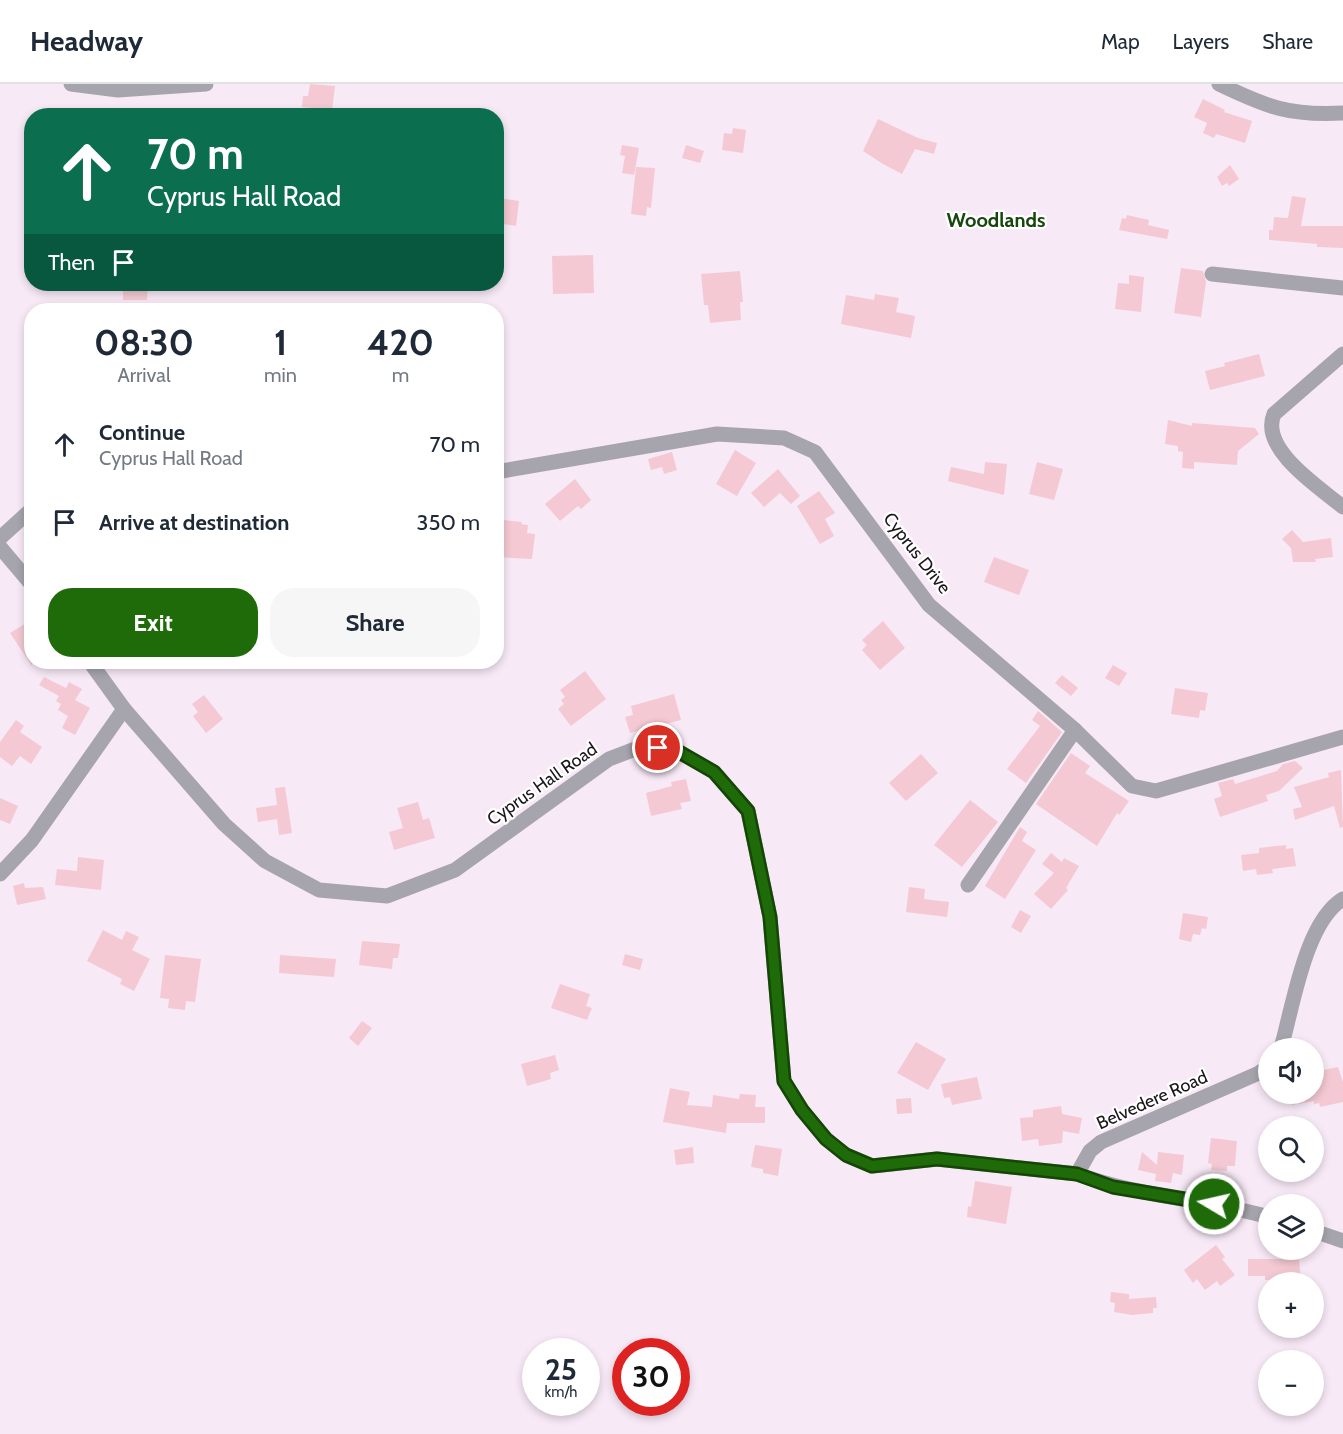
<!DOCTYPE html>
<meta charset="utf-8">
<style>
body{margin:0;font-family:Cabin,sans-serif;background:#f6f6f7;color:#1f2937;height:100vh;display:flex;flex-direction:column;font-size:22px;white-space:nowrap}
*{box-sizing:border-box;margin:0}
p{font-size:20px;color:#747a83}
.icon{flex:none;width:33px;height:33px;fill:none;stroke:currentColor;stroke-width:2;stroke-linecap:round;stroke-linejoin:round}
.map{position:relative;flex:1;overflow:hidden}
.sheet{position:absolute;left:24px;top:219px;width:480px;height:366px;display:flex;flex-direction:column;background:#fff;border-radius:24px;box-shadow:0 3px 9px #0003}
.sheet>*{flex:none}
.banner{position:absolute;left:24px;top:24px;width:480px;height:183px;border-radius:24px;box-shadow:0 3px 9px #0003;background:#0b6e4f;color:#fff;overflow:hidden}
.buttons{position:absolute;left:1258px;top:954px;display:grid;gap:12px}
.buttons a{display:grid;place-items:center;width:66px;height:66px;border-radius:50%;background:#fff;box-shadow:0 3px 9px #0003;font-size:30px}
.speed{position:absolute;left:522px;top:1254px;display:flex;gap:12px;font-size:30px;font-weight:700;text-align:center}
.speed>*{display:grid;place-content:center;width:78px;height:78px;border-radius:50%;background:#fff;box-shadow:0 3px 9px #0003;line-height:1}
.speed small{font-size:15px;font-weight:400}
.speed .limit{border:9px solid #d22;background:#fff;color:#111}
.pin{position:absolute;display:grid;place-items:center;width:51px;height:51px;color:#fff;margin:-26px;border:3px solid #fff;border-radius:50%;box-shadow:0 2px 6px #0007}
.me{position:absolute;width:66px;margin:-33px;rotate:279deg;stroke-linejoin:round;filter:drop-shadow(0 0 4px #0008)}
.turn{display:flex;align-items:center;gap:21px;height:126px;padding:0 24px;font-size:27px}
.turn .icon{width:78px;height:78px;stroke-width:2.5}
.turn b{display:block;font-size:42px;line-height:51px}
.then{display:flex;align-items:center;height:57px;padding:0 24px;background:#0003;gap:12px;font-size:22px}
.eta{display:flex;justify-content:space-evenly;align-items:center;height:102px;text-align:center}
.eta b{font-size:36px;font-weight:700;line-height:42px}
.primary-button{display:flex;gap:12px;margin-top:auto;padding:12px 24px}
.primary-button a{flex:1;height:69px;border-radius:24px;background:#1f6b0a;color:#fff;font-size:24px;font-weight:700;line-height:69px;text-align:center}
.primary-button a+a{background:#f6f6f7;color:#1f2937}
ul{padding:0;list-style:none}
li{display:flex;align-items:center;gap:18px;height:78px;padding:0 24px}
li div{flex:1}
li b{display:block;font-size:22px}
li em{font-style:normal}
header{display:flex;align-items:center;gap:36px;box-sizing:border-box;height:84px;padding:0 30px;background:#fff;border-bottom:2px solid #e0e1e3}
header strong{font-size:28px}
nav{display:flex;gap:33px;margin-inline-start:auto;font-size:21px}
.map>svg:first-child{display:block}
</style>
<header>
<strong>Headway</strong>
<nav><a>Map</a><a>Layers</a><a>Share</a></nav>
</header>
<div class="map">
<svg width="1343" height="1350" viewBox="0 0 1343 1350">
<rect width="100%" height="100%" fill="#f8e9f7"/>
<g fill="#f4c9d3">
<polygon points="310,0 335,2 332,26 302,23 303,12 308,12"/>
<polygon points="1203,15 1225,26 1224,28 1252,37 1245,59 1216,50 1214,54 1203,49 1207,39 1194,33"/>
<polygon points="878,35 918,54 937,59 934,70 915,65 902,90 883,80 863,67"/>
<polygon points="733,44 746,46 743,69 722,66 724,49 732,50"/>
<polygon points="622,61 639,64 634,91 622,89 625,72 620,71"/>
<polygon points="686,61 704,67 700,79 682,74"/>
<polygon points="1230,81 1239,95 1229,102 1227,99 1222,102 1217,93"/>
<polygon points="636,83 655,84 651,124 647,123 646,132 631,130"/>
<polygon points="1292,112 1306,114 1301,142 1343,142 1343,164 1317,163 1317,160 1269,156 1269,146 1273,146 1274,133 1288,134"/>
<polygon points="499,114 519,117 516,142 496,139"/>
<polygon points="1127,131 1149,136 1148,141 1169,146 1167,155 1119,146 1122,134 1126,135"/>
<polygon points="593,171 594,209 553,210 552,172"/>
<polygon points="1181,184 1203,187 1206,198 1201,233 1174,229"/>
<polygon points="740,187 743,218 740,218 741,236 710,239 708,221 704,221 701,190"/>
<polygon points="1129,191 1144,193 1141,228 1115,225 1118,199 1129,200"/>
<polygon points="123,200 148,200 147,216 123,216"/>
<polygon points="875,210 899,214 896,228 915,232 911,254 841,240 846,211 874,216"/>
<polygon points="1259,270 1265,292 1210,306 1205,287 1225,282 1224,279"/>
<polygon points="1168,336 1192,342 1192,339 1255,344 1259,350 1238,367 1237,381 1194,378 1194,385 1182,384 1183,368 1178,367 1178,362 1165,360"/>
<polygon points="735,366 756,379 737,412 716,400"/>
<polygon points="672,368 677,386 664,390 662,383 651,386 648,375"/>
<polygon points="985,378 1007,380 1004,411 948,397 951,383 984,390"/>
<polygon points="1037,378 1063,385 1054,416 1029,410"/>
<polygon points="778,385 800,412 791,420 780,409 764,423 751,409"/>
<polygon points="575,395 591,416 581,425 578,422 560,437 545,420"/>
<polygon points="819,407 835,429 825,435 834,452 820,460 797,422"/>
<polygon points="504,436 522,438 521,440 528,441 527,449 535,450 532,475 496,473 496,439 503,440"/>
<polygon points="1292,446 1303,458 1331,454 1333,473 1315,475 1316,478 1293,478 1291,464 1282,455"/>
<polygon points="994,473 1029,486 1019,511 984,498"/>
<polygon points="883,537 905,564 880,586 862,566 867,561 862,556"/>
<polygon points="28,538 32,544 32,582 10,549"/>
<polygon points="1113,581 1127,589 1119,602 1105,594"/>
<polygon points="585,587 606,615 571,642 558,625 564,620 561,616 565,613 560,606"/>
<polygon points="1062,591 1078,604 1071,612 1055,599"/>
<polygon points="44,593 66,604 69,598 82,605 75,616 90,624 75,651 62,644 68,632 58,626 61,620 56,617 59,612 39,601"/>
<polygon points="1175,604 1208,609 1205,627 1200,626 1199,634 1171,630"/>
<polygon points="674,610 681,636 630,649 625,633 633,631 631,622"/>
<polygon points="204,611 223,635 206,649 193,632 198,628 192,620"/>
<polygon points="1038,627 1062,648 1026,699 1007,685 1040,642 1032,636"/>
<polygon points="16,636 24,642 20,648 42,663 31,680 20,672 12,682 0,673 0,658"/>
<polygon points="1071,669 1090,682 1085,689 1129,717 1119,731 1117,729 1097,762 1036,720"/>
<polygon points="921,670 938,689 906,717 889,699"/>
<polygon points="1295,677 1303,684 1279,707 1266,711 1268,717 1220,733 1214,715 1222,712 1218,699 1233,695 1235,700 1277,687 1283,680"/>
<polygon points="1341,686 1343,743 1340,744 1334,722 1295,736 1293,725 1302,723 1294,703 1329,693 1328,689"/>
<polygon points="686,695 691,717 680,719 682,725 651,732 646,709 672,702 671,698"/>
<polygon points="285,703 292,749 279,751 277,735 258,738 256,724 277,721 275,704"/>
<polygon points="0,714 18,722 10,740 0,736"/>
<polygon points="970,716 998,738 962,783 934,761"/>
<polygon points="418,718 423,736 429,734 435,754 394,766 389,748 403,744 397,724"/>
<polygon points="1020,743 1027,748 1022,757 1036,766 1005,815 985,802"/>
<polygon points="1286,761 1286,765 1293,764 1296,782 1272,785 1273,789 1257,791 1256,785 1243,787 1241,771 1259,769 1259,764"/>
<polygon points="1051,769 1062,778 1064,774 1079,782 1066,804 1068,806 1051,825 1034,810 1054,789 1042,780"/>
<polygon points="78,773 104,776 101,806 55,801 57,785 77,787"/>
<polygon points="24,799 25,804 43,803 46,815 17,821 13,802"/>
<polygon points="909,803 925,805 924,815 949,818 947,833 906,828"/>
<polygon points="1020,826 1031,832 1021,849 1011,843"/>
<polygon points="1183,829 1208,833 1206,845 1202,844 1200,851 1193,850 1191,858 1179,855"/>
<polygon points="103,846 122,856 126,847 139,853 132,866 150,875 134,907 120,900 122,895 87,877"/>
<polygon points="362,857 400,860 398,874 393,874 392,885 359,881"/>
<polygon points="625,870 643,875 640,886 622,881"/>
<polygon points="165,871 201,875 195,918 186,917 185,926 168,924 169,915 160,914"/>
<polygon points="280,871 336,875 334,893 279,889"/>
<polygon points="560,900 590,910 586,922 592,924 587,936 551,924"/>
<polygon points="362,937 372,944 358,962 349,954"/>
<polygon points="916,958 946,975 928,1006 897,989"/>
<polygon points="555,971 559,986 550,989 551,995 527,1002 521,980"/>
<polygon points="1338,983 1343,998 1343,1018 1320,1023 1319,1019 1314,1020 1314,1017 1292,1021 1290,1010 1314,1010 1314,988"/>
<polygon points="977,993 982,1015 952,1021 950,1013 944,1014 941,1000"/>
<polygon points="670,1004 690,1008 687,1021 712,1023 713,1011 739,1015 740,1010 756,1011 755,1023 765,1023 765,1039 727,1039 726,1049 663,1038"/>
<polygon points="911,1014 912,1029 897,1030 896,1015"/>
<polygon points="1061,1022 1062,1030 1082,1034 1079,1050 1063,1047 1062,1059 1039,1062 1038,1055 1022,1057 1020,1034 1033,1033 1033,1026"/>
<polygon points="1211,1054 1237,1057 1235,1082 1227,1082 1227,1087 1211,1086 1212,1080 1208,1079"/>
<polygon points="755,1061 782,1065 778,1092 763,1089 763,1085 751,1083"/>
<polygon points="693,1063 694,1079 676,1081 674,1066"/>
<polygon points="1142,1068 1157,1081 1158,1068 1184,1071 1182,1091 1173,1089 1171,1099 1155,1097 1156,1090 1138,1086"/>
<polygon points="975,1097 1012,1103 1006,1140 967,1133 968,1122 971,1123"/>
<polygon points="1216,1161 1225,1173 1222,1175 1235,1191 1220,1202 1217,1197 1205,1206 1197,1195 1193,1199 1184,1186"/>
<polygon points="1248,1175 1299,1175 1301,1196 1265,1196 1265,1192 1248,1192"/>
<polygon points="1111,1208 1129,1210 1129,1215 1156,1213 1157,1224 1153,1224 1153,1229 1132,1231 1114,1228 1115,1219 1110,1218"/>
</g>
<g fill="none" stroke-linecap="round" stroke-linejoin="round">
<g stroke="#a6a5ad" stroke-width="15">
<polyline points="71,0 118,6 206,0"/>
<path d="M1219,0C1267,23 1289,32 1343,29"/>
<polyline points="1212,190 1343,204"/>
<path d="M1343,270L1274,330C1259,365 1320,404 1343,423"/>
<polyline points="496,388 717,350 784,354 815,368 929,521 1075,646 1132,702 1156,707 1343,653"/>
<polyline points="0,454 32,425"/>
<polyline points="0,463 32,501"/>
<polyline points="90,578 124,625 224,740 265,777 319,806 387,812 455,786 609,675 643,662 674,665 714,688 748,727 770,833 784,997 802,1026 826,1055 846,1071 872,1082 937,1075 1077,1090"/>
<polyline points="0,790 32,756 124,625"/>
<polyline points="968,801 1075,646"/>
<path d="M1281,964C1293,923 1305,838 1343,815"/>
<path d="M1269,982L1259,989L1101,1058L1090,1067L1077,1090C1139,1113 1206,1115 1269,1133"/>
<polyline points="1314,1147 1343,1157"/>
</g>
</g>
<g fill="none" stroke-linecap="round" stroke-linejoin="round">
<defs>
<polyline id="route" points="658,664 674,665 714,688 748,727 770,833 784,997 802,1026 826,1055 846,1071 872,1082 937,1075 1077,1090 1113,1103 1214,1120"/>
</defs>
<use href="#route" stroke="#144606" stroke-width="15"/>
<use href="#route" stroke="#1f6b0a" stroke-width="10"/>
</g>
<g text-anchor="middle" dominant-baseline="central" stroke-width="4.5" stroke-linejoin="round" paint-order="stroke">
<g font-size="18" fill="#1b161b" stroke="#fff">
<text transform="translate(917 469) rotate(52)">Cyprus Drive</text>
<text transform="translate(542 700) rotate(-35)">Cyprus Hall Road</text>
<text transform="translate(1152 1016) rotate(-24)">Belvedere Road</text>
</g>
<g font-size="20" font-weight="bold" fill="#18470e" stroke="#fff">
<text x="996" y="136">Woodlands</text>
</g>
</g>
</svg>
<div class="buttons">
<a><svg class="icon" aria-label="sound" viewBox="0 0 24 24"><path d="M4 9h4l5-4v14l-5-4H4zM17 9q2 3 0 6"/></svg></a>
<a><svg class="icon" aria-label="search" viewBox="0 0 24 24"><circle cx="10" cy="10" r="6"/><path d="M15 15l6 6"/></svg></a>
<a><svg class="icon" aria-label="layers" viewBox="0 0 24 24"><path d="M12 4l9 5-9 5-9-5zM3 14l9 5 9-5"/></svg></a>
<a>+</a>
<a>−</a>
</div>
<div class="speed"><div>25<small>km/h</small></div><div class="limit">30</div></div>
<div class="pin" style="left:658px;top:664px;background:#d93025"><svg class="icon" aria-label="arrive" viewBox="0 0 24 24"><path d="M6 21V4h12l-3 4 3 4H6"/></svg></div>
<svg class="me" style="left:1214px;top:1120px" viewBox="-20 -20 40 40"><circle r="17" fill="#1f6b0a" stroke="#fff" stroke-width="3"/><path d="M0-11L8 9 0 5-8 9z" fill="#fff"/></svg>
<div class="banner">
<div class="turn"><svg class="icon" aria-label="ahead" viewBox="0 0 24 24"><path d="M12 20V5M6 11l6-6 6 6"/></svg><div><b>70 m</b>Cyprus Hall Road</div></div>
<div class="then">Then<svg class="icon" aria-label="arrive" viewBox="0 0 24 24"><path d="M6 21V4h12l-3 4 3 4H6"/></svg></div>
</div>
<section class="sheet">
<div class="eta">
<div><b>08:30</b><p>Arrival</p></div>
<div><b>1</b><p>min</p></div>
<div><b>420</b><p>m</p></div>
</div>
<ul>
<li><svg class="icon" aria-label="ahead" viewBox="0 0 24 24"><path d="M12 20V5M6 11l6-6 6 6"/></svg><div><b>Continue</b><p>Cyprus Hall Road</p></div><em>70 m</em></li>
<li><svg class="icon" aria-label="arrive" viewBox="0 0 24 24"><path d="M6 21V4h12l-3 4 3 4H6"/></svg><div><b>Arrive at destination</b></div><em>350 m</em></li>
</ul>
<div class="primary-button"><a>Exit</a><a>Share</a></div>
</section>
</div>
